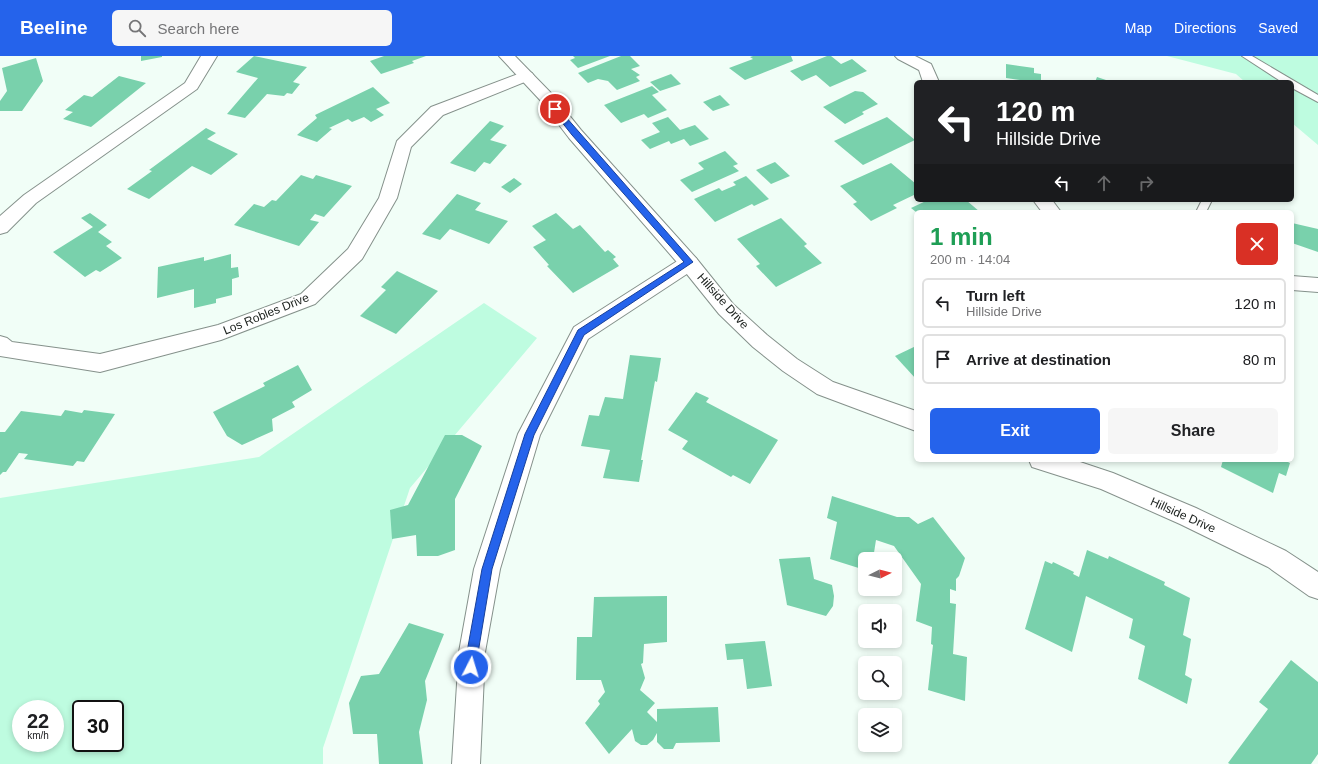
<!DOCTYPE html>
<meta charset="utf-8">
<style>
body{margin:0;font-family:Arial,sans-serif;background:#f6f6f6;color:#202124;height:100vh;display:flex;flex-direction:column;font-size:15px;white-space:nowrap}
*{box-sizing:border-box;margin:0}
p{font-size:13px;color:#757577}
.icon{flex:none;width:22px;height:22px;fill:none;stroke:currentColor;stroke-width:2;stroke-linecap:round;stroke-linejoin:round}
.map{position:relative;flex:1;overflow:hidden}
.details{position:absolute;left:914px;top:154px;width:380px;height:252px;display:flex;flex-direction:column;background:#fff;border-radius:6px;box-shadow:0 2px 6px #0003}
.details>*{flex:none}
.banner{position:absolute;left:914px;top:24px;width:380px;height:122px;border-radius:6px;box-shadow:0 2px 6px #0003;background:#202124;color:#fff;overflow:hidden}
.needle{width:26px;rotate:84deg}
.tools{position:absolute;left:858px;top:496px;display:grid;gap:8px}
.tools a{display:grid;place-items:center;width:44px;height:44px;border-radius:6px;background:#fff;box-shadow:0 2px 6px #0003;font-size:20px}
.speed{position:absolute;left:12px;top:644px;display:flex;gap:8px;font-size:20px;font-weight:700;text-align:center}
.speed>*{display:grid;place-content:center;width:52px;height:52px;border-radius:50%;background:#fff;box-shadow:0 2px 6px #0003;line-height:1}
.speed small{font-size:10px;font-weight:400}
.speed .limit{border:2px solid #111;border-radius:6px;background:#fff;color:#111}
.pin{position:absolute;display:grid;place-items:center;width:34px;height:34px;color:#fff;margin:-17px;border:2px solid #fff;border-radius:50%;box-shadow:0 1px 4px #0007}
.me{position:absolute;width:44px;margin:-22px;rotate:5deg;stroke-linejoin:round;filter:drop-shadow(0 0 3px #0008)}
.turn{display:flex;align-items:center;gap:14px;height:84px;padding:0 16px;font-size:18px}
.turn .icon{width:52px;height:52px;stroke-width:2.5}
.turn b{display:block;font-size:28px;line-height:34px}
.lanes{display:flex;align-items:center;height:38px;padding:0 16px;background:#0003;justify-content:center;gap:20px;direction:ltr}
.lanes .off{opacity:.35}
.round{display:grid;place-items:center;flex:none;width:42px;height:42px;border-radius:6px;background:#f6f6f6}
.headline{display:flex;align-items:center;justify-content:space-between;height:68px;padding:0 16px}
h1{font-size:24px;font-weight:600;line-height:30px;color:#1e9e55}
.primary-button{display:flex;gap:8px;margin-top:auto;padding:8px 16px}
.primary-button a{flex:1;height:46px;border-radius:6px;background:#2563eb;color:#fff;font-size:16px;font-weight:600;line-height:46px;text-align:center}
.primary-button a+a{background:#f6f6f6;color:#202124}
ul{padding:0;list-style:none}
li{display:flex;align-items:center;gap:12px;height:50px;margin:0 8px 6px;padding:0 8px;border:2px solid #e0e0e0;border-radius:6px}
li div{flex:1}
li b{display:block;font-size:15px}
li em{font-style:normal}
header{display:flex;align-items:center;gap:24px;box-sizing:border-box;height:56px;padding:0 20px;background:#2563eb;color:#fff}
header strong{font-size:19px}
nav{display:flex;gap:22px;margin-inline-start:auto;font-size:14px}
.search{width:280px;height:36px;background:#f6f6f6;display:flex;align-items:center;gap:10px;box-sizing:border-box;padding:0 14px;border-radius:6px;color:#757577;font-size:15px}
.map>svg:first-child{display:block}
</style>
<header>
<strong>Beeline</strong>
<div class="search"><svg class="icon" aria-label="search" viewBox="0 0 24 24"><circle cx="10" cy="10" r="6"/><path d="M15 15l6 6"/></svg>Search here</div>
<nav><a>Map</a><a>Directions</a><a>Saved</a></nav>
</header>
<div class="map">
<svg width="1318" height="708" viewBox="0 0 1318 708">
<rect width="100%" height="100%" fill="#f1fef7"/>
<g fill="#befce0" fill-rule="evenodd">
<polygon points="1167,0 1318,0 1318,89 1292,67 1292,26 1245,26 1236,18"/>
<path d="M484,247L537,282L410,432L323,692V708H0V442L259,401ZM21,653H55V687H21ZM81,653H115V687H81Z"/>
</g>
<g fill="#79d1ac">
<polygon points="141,0 162,0 162,1 141,5"/>
<polygon points="254,0 307,11 293,26 300,28 292,38 287,37 284,40 267,38 245,62 227,58 258,22 236,16"/>
<polygon points="384,0 426,0 412,5 414,7 381,18 370,5"/>
<polygon points="573,0 610,0 578,12 570,4 575,2"/>
<polygon points="621,0 630,0 640,10 631,13 640,19 636,21 640,25 617,34 608,25 598,23 588,27 578,17"/>
<polygon points="753,0 791,0 793,5 745,24 729,12 753,3 750,1"/>
<polygon points="827,0 831,0 841,8 852,3 867,15 830,31 816,19 802,25 790,15"/>
<polygon points="36,2 43,25 22,55 0,55 0,45 7,35 2,12"/>
<polygon points="1006,8 1034,12 1034,17 1041,18 1041,26 1020,26 1020,24 1006,22"/>
<polygon points="671,18 681,28 660,35 650,26"/>
<polygon points="119,20 146,27 91,71 63,63 73,56 65,54 84,39 92,41"/>
<polygon points="1097,21 1112,26 1095,26"/>
<polygon points="652,30 659,36 652,39 667,54 648,62 644,58 621,67 604,49"/>
<polygon points="373,31 390,47 376,53 384,59 371,66 364,61 352,66 348,63 329,72 332,73 317,86 297,79 317,62 315,59"/>
<polygon points="855,35 863,36 878,48 862,56 864,58 845,68 823,51"/>
<polygon points="720,39 730,49 713,55 703,46"/>
<polygon points="668,61 680,74 695,69 709,83 690,90 684,83 671,88 669,85 650,93 641,84 660,76 652,67"/>
<polygon points="887,61 915,84 863,109 834,85"/>
<polygon points="490,65 504,70 490,84 507,89 490,108 484,106 475,116 450,107"/>
<polygon points="206,72 216,77 207,83 238,98 211,119 192,110 149,143 127,133 152,115 149,114"/>
<polygon points="725,95 738,108 733,110 739,115 692,136 680,124 704,113 698,107"/>
<polygon points="775,106 790,120 771,128 756,114"/>
<polygon points="891,107 916,128 916,138 893,149 897,152 871,165 853,148 857,146 840,130"/>
<polygon points="301,119 313,123 316,119 352,130 324,161 315,158 310,164 319,166 299,190 234,169 254,148 264,151 272,144 276,145"/>
<polygon points="746,120 769,143 754,150 752,148 715,166 694,143 719,132 722,135 736,129 733,126"/>
<polygon points="514,122 522,128 510,137 501,131"/>
<polygon points="457,138 481,147 475,154 508,165 489,188 450,173 440,184 422,178"/>
<polygon points="928,144 966,144 980,156 916,156 911,152"/>
<polygon points="90,157 107,169 98,176 112,186 106,190 122,202 100,216 96,214 85,221 53,196 93,171 81,162"/>
<polygon points="556,157 573,173 580,169 605,196 608,194 616,201 613,203 619,210 573,237 547,210 549,209 533,191 546,184 532,170"/>
<polygon points="781,162 807,188 804,190 822,207 776,231 756,210 760,208 737,183"/>
<polygon points="1292,167 1318,173 1318,196 1292,187"/>
<polygon points="231,198 231,212 238,211 239,221 232,223 232,239 216,243 216,247 194,252 194,233 157,242 158,211 204,201 204,205"/>
<polygon points="397,215 438,235 396,278 360,260 386,234 381,231"/>
<polygon points="916,290 916,323 895,300"/>
<polygon points="630,299 661,302 657,326 655,325 641,404 643,404 639,426 603,422 610,394 581,390 589,359 599,360 605,341 623,343"/>
<polygon points="298,309 312,334 292,346 295,351 272,363 273,375 242,389 227,380 213,356 265,330 263,327"/>
<polygon points="696,336 709,342 706,346 778,384 750,428 733,419 731,421 682,393 688,385 668,374"/>
<polygon points="65,354 82,357 84,354 115,358 84,406 77,405 73,410 24,403 28,398 19,397 6,416 3,416 0,419 0,376 5,376 21,355 61,360"/>
<polygon points="445,379 462,379 482,390 455,443 455,494 438,500 417,500 416,479 392,483 390,454 408,449"/>
<polygon points="1223,404 1284,404 1290,407 1286,420 1279,417 1273,437 1221,411"/>
<polygon points="832,440 897,461 909,461 918,468 933,461 965,502 959,520 956,523 956,535 950,533 950,547 956,548 953,598 967,601 965,645 928,634 933,589 931,588 932,571 916,565 921,528 894,490 876,484 873,503 865,503 865,514 830,503 837,466 827,462"/>
<polygon points="1087,494 1108,503 1109,500 1165,526 1164,529 1190,542 1183,579 1191,583 1185,619 1192,623 1187,648 1138,623 1145,590 1129,582 1133,563 1086,540 1072,596 1025,573 1045,505 1052,508 1053,506 1074,516 1073,518 1079,521"/>
<polygon points="810,501 814,523 832,529 834,540 833,550 826,560 787,549 779,503"/>
<polygon points="667,540 667,586 644,588 643,607 641,608 645,622 640,634 655,647 647,656 657,666 657,653 718,651 720,686 676,687 673,693 664,693 657,686 657,677 653,684 647,689 641,689 635,685 632,673 609,698 585,667 600,648 598,645 605,636 601,624 576,624 577,581 592,581 594,541"/>
<polygon points="409,567 444,578 425,625 427,644 419,676 423,708 379,708 377,678 353,678 349,647 361,620 379,618"/>
<polygon points="765,585 772,630 747,633 743,603 727,604 725,588"/>
<polygon points="1291,604 1318,626 1318,698 1311,708 1230,708 1228,707 1268,653 1259,646"/>
</g>
<g fill="none" stroke-linecap="round" stroke-linejoin="round">
<defs>
<g id="service">
<polygon points="1242,0 1252,0 1318,39 1318,46 1292,32 1292,26 1282,26"/>
<polygon points="1202,144 1212,144 1206,156 1196,156"/>
</g>
<g id="minor">
<polygon points="201,0 217,0 197,33 36,147 7,176 0,178 0,160 24,139 185,27"/>
<polygon points="895,0 915,0 931,8 939,26 923,26 919,14 898,3"/>
<polygon points="526,15 532,17 534,20 532,23 443,59 411,91 397,142 362,203 315,248 221,284 100,316 0,300 0,280 7,282 12,286 100,298 218,269 301,238 348,193 379,142 397,85 431,51"/>
<polygon points="1033,144 1052,144 1061,156 1042,156"/>
<polygon points="689,200 696,202 699,207 696,212 588,283 540,379 500,513 485,596 480,708 452,708 459,596 474,513 518,378 574,271 682,202"/>
<polygon points="1292,220 1318,222 1318,236 1292,234"/>
</g>
<g id="secondary">
<polygon points="499,0 515,0 552,38 581,74 696,202 733,248 767,279 797,303 833,326 916,355 916,375 817,338 783,315 753,291 719,258 682,212 569,82 540,44"/>
<polygon points="1029,404 1074,404 1113,417 1196,452 1286,495 1318,516 1318,543 1309,540 1268,511 1180,468 1101,433 1032,411"/>
</g>
</defs>
<use href="#service" stroke="#85918b" stroke-width="2"/>
<use href="#minor" stroke="#85918b" stroke-width="2"/>
<use href="#secondary" stroke="#85918b" stroke-width="2"/>
<use href="#service" fill="#fff" fill-rule="evenodd"/>
<use href="#minor" fill="#fff" fill-rule="evenodd"/>
<use href="#secondary" fill="#fff" fill-rule="evenodd"/>
</g>
<polygon fill="#2563eb" stroke="#184099" points="553,52 558,52 693,206 584,279 534,379 492,513 475,615 471,617 467,615 466,611 467,596 482,513 525,378 578,274 684,206 572,79 553,55"/>
<g text-anchor="middle" dominant-baseline="central" stroke-width="3.5" stroke-linejoin="round" paint-order="stroke">
<g font-size="12" fill="#1b201d" stroke="#fff">
<text transform="translate(723 245) rotate(48)">Hillside Drive</text>
<text transform="translate(266 258) rotate(-22)">Los Robles Drive</text>
<text transform="translate(1183 459) rotate(24)">Hillside Drive</text>
</g>
</g>
</svg>
<div class="tools">
<a><svg class="needle" viewBox="-14 -14 28 28"><path d="M0-13l5 13h-10z" fill="#e53935"/><path d="M0 13l5-13h-10z" fill="#757577"/></svg></a>
<a><svg class="icon" aria-label="sound" viewBox="0 0 24 24"><path d="M4 9h4l5-4v14l-5-4H4zM17 9q2 3 0 6"/></svg></a>
<a><svg class="icon" aria-label="search" viewBox="0 0 24 24"><circle cx="10" cy="10" r="6"/><path d="M15 15l6 6"/></svg></a>
<a><svg class="icon" aria-label="layers" viewBox="0 0 24 24"><path d="M12 4l9 5-9 5-9-5zM3 14l9 5 9-5"/></svg></a>
</div>
<div class="speed"><div>22<small>km/h</small></div><div class="limit">30</div></div>
<div class="pin" style="left:555px;top:53px;background:#d93025"><svg class="icon" aria-label="arrive" viewBox="0 0 24 24"><path d="M6 21V4h12l-3 4 3 4H6"/></svg></div>
<svg class="me" style="left:471px;top:611px" viewBox="-20 -20 40 40"><circle r="17" fill="#2563eb" stroke="#fff" stroke-width="3"/><path d="M0-11L8 9 0 5-8 9z" fill="#fff"/></svg>
<div class="banner">
<div class="turn"><svg class="icon" aria-label="left" viewBox="0 0 24 24"><path d="M17 20v-9H6M10 6l-5 5 5 5"/></svg><div><b>120 m</b>Hillside Drive</div></div>
<div class="lanes"><svg class="icon" aria-label="left" viewBox="0 0 24 24"><path d="M17 20v-9H6M10 6l-5 5 5 5"/></svg><svg class="icon off" aria-label="ahead" viewBox="0 0 24 24"><path d="M12 20V5M6 11l6-6 6 6"/></svg><svg class="icon off" aria-label="right" viewBox="0 0 24 24"><path d="M7 20v-9h11M14 6l5 5-5 5"/></svg></div>
</div>
<section class="details">
<div class="headline"><div><h1>1 min</h1><p>200 m · 14:04</p></div><a class="round" style="background:#d93025;color:#fff"><svg class="icon" aria-label="close" viewBox="0 0 24 24"><path d="M6 6l12 12M18 6L6 18"/></svg></a></div>
<ul>
<li><svg class="icon" aria-label="left" viewBox="0 0 24 24"><path d="M17 20v-9H6M10 6l-5 5 5 5"/></svg><div><b>Turn left</b><p>Hillside Drive</p></div><em>120 m</em></li>
<li><svg class="icon" aria-label="arrive" viewBox="0 0 24 24"><path d="M6 21V4h12l-3 4 3 4H6"/></svg><div><b>Arrive at destination</b></div><em>80 m</em></li>
</ul>
<div class="primary-button"><a>Exit</a><a>Share</a></div>
</section>
</div>
